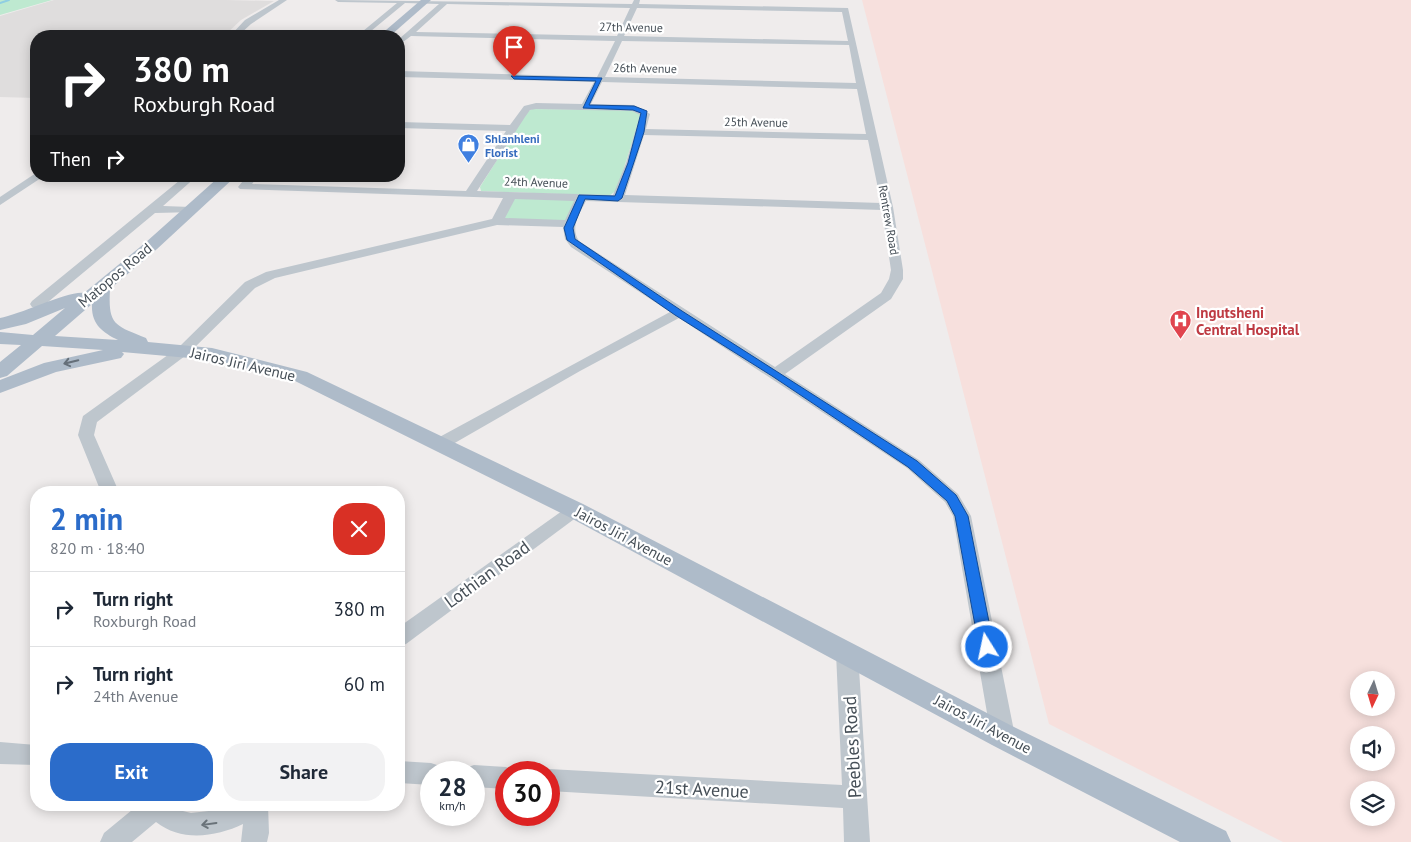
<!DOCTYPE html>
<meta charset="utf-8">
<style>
body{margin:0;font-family:"PT Sans",sans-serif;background:#f2f2f3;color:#1f2937;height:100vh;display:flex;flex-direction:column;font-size:19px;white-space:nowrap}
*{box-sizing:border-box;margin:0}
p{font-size:16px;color:#747a83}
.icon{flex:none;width:28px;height:28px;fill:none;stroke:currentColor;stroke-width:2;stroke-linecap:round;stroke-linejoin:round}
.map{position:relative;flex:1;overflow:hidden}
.details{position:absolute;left:30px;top:486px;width:375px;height:325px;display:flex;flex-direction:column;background:#fff;border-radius:20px;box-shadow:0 2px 12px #0003}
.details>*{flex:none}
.hud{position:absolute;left:30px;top:30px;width:375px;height:152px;border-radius:20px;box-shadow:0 2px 12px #0003;background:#202124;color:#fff;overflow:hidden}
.needle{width:32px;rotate:184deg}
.controls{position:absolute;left:1350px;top:671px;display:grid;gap:10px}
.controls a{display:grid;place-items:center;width:45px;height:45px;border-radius:50%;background:#fff;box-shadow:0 2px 12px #0003;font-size:25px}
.speed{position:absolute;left:420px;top:761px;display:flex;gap:10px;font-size:25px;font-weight:700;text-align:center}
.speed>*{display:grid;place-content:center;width:65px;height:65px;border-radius:50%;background:#fff;box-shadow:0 2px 12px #0003;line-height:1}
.speed small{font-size:12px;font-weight:400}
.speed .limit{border:8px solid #d22;background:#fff;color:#111}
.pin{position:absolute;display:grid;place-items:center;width:42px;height:42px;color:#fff;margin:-51px -21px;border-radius:50% 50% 50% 0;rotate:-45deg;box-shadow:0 0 5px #0007}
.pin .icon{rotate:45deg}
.me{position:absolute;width:55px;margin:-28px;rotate:350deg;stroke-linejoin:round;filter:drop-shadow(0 0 4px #0008)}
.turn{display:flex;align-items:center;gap:18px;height:105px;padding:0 20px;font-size:22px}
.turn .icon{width:65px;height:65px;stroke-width:2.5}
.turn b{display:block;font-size:35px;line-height:42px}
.then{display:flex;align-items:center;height:48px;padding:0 20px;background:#0003;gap:10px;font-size:19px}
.round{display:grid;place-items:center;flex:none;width:52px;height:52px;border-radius:20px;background:#f2f2f3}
.overview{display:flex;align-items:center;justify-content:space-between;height:85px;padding:0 20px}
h1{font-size:30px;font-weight:700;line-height:38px;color:#2b6cca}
.cta{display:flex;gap:10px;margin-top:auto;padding:10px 20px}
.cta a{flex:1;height:58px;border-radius:20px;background:#2b6cca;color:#fff;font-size:20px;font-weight:700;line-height:58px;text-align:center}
.cta a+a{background:#f2f2f3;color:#1f2937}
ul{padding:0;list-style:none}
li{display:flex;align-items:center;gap:15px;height:75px;padding:0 20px;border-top:1px solid #e0e1e3}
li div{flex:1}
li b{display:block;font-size:19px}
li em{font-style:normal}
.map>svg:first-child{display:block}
</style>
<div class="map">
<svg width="1411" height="842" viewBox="0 0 1411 842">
<rect width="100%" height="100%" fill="#efecec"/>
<polygon fill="#dfdddd" points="54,0 226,0 274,1 241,20 224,36 36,36 36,98 0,97 0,16"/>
<path fill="#f7e0dd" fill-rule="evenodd" d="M862,0H1411V842H1283L1049,724ZM1359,680H1386V708H1359ZM1359,735H1386V762H1359ZM1359,790H1386V818H1359Z"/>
<g fill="#bee9d0">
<polygon points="0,0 52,0 0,15"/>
<polygon points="532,109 633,110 641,114 617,190 609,196 481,191 480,187 527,112"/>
<polygon points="515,196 576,199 566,222 502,219"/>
</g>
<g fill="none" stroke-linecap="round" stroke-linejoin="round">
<polyline stroke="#8fcee2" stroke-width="2" points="0,3 9,0"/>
<g fill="#bec6cd" fill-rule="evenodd">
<polygon points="279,0 287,0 251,24 238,36 230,36 245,20"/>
<path d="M335,0L632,4L634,0H640L639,4L848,8L893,207L903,270V279L891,299L785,374L919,460L958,494L971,516L1015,736L1011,743L1003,746L995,743L991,736L953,516L945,502L907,468L679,318L580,371L446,448L440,449L434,448L432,444L434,440L670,312L571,247L565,239L563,227L497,225L275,278L255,288L189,353L97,422L94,435L119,492H101L78,435L83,416L179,347L245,282L266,272L492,219L503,198L240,189L238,187L247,176H258L252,184L466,191L506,131L399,128V122L510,125L524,106L536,103L582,104L594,82L399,77V71L597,77L615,41L411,36L399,45V39L439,4L405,3L365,36H357L397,3L338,2ZM447,4L630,8L617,36L416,32ZM637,8L842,12L848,41L624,36ZM622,41L849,45L856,83L605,77ZM602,82L857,89L866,134L646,129L650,114L634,105L591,104ZM536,109L632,111L640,115L626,163L613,195L477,191L525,117L530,110ZM644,135L868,140L881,203L625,195ZM515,199L574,201L565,220L505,218ZM586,201L882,210L891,270L889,279L881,293L775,367L579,241C570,228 579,214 586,201Z"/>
<polygon points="36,173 36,176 44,176 0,205 0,197"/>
<polygon points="185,176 197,176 163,206 191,207 195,208 197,210 195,212 155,213 42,307 32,307 30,304 32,301"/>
<polygon points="575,504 581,506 584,510 581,514 406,644 399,646 399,627 569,506"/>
<polygon points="847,644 855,647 858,653 870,842 844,842 843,808 549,791 549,772 540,772 549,769 842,785 836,653 839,647"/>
<polygon points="0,742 36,745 36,765 0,764"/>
<polygon points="399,761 431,763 440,766 442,772 431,772 431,785 399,783"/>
<polygon points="474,765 506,767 516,772 506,772 506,789 474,787 474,772 464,772 465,768"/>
<path d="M138,805H174L183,811L191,813L217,810L230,805H268L269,833L267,842H241L243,824C216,837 181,842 156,822L132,842H100L104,833Z"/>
</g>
<g fill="#aebbc9" fill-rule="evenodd">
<polygon points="421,0 431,0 390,36 379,36"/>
<path d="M220,176H236L157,249L110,289C108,325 114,325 146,338L148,342L212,348L307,372L583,504L1014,727L1226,831L1231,842H1180L992,745L567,516L293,380L212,360L122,352L124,354L121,358L56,372L0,393V380L44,363L103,350L42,346L7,376L0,378V362L21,345L0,344V332L33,335L65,308L26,324L0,330V318C19,315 70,290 84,293L145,243ZM92,304C91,324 102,332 118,340L55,336Z"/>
</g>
</g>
<defs><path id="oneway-shaft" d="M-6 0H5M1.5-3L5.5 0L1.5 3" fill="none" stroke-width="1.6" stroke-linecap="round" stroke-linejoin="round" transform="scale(1.25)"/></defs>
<use stroke="#656f79" href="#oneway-shaft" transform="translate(71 362) rotate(166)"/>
<use stroke="#6a737a" href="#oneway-shaft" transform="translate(209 824) rotate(172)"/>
<polygon fill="#1a73e8" stroke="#114b97" points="511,76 602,78 589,105 634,106 647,111 644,132 622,198 618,201 585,199 573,228 575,239 682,311 917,461 956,495 968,516 994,647 992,651 987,653 981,651 979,647 955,516 947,501 908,467 772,376 675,315 567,240 564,228 579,195 615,196 628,163 641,113 633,110 583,108 596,81 514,79"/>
<defs>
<symbol id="shop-pin" viewBox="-11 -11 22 30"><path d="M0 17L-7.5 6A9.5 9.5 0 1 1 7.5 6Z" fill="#3f7fe0" stroke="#fff"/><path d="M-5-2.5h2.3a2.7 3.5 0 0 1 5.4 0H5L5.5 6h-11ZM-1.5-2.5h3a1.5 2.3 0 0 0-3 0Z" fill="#fff"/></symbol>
<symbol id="hospital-pin" viewBox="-11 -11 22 30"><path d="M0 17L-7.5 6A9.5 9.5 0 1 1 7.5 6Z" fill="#e0444e" stroke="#fff"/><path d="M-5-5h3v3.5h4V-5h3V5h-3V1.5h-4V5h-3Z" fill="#fff"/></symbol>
</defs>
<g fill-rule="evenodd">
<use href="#shop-pin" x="456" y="132" width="25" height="34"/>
<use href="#hospital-pin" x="1168" y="308" width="25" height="34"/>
</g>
<g text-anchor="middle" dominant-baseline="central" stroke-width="4.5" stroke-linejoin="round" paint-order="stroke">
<g font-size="12" fill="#464f57" stroke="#fff">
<text transform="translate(631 27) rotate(1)">27th Avenue</text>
<text transform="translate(645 68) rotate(1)">26th Avenue</text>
<text transform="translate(756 122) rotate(1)">25th Avenue</text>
<text transform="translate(536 182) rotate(2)">24th Avenue</text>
<text transform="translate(889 220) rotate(80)">Rentrew Road</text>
</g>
<g font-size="12" font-weight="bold" fill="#366cbe" stroke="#fff" text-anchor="start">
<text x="485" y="138">Shlanhleni<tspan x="485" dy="14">Florist</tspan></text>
</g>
<g font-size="15" fill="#464f57" stroke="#fff">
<text transform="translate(115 275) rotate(-40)">Matopos Road</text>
<text transform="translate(243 364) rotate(13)">Jairos Jiri Avenue</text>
<text transform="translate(624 536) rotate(28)">Jairos Jiri Avenue</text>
<text transform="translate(983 724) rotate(28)">Jairos Jiri Avenue</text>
</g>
<g font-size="15" font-weight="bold" fill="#be3a42" stroke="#fff" text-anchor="start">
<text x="1196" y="312">Ingutsheni<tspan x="1196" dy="17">Central Hospital</tspan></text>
</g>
<g font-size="18" fill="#464f57" stroke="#fff">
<text transform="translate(487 574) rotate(-36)">Lothian Road</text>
<text transform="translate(852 747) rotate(-93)">Peebles Road</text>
<text transform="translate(702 789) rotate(3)">21st Avenue</text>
</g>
</g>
</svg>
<div class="controls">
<a><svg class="needle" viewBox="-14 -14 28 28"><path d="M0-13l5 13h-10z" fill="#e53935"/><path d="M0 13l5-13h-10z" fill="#747a83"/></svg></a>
<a><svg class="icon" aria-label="sound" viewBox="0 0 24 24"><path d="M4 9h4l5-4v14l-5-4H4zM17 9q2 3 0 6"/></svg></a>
<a><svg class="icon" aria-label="layers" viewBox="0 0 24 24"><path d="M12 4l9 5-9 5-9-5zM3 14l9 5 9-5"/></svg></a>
</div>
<div class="speed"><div>28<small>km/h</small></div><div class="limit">30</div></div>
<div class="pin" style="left:514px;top:77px;background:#d93025"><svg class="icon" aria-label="arrive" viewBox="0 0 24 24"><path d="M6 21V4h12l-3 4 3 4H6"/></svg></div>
<svg class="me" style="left:987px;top:647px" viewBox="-20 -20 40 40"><circle r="17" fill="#1a73e8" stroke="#fff" stroke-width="3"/><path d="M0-11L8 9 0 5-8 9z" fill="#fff"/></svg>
<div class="hud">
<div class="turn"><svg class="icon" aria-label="right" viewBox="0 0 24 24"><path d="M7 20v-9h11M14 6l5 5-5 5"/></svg><div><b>380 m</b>Roxburgh Road</div></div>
<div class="then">Then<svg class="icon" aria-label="right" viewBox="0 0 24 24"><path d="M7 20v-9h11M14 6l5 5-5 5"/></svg></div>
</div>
<section class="details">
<div class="overview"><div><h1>2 min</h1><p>820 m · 18:40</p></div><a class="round" style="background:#d93025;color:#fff"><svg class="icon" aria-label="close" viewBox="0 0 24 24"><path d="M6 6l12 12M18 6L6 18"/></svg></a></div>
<ul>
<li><svg class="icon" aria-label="right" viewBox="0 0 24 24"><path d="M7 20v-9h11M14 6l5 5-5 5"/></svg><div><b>Turn right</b><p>Roxburgh Road</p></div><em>380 m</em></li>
<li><svg class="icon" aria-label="right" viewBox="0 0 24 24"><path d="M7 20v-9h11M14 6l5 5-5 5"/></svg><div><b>Turn right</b><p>24th Avenue</p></div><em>60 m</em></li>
</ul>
<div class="cta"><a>Exit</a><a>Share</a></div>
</section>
</div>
